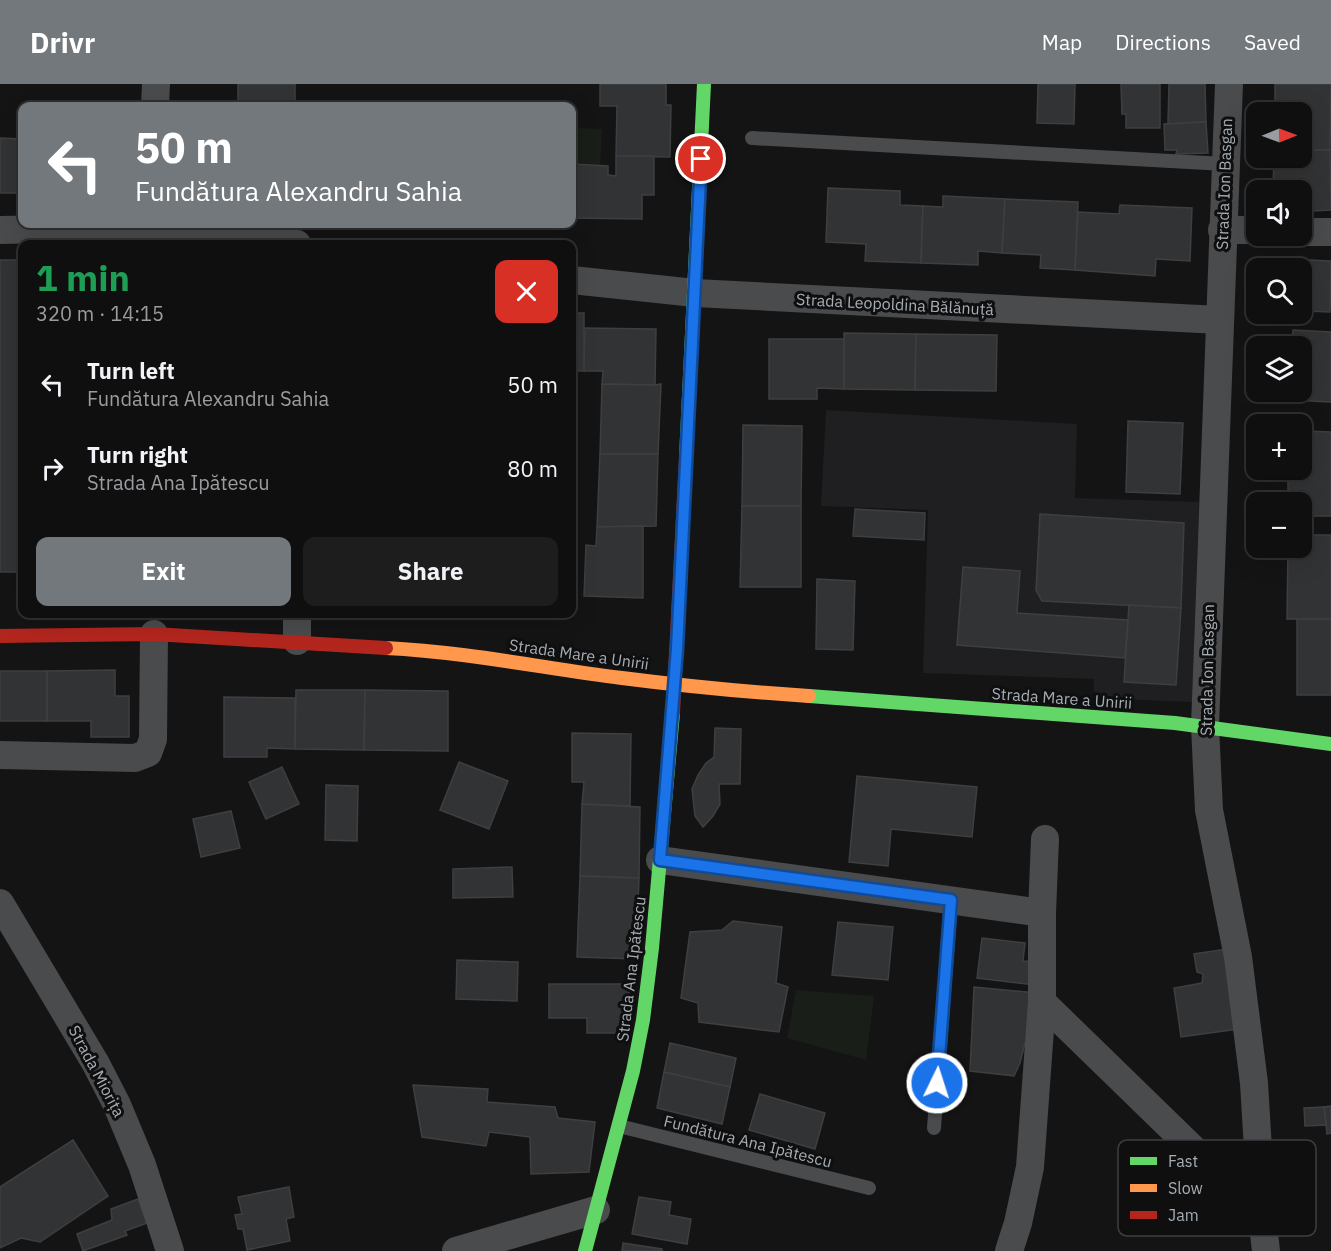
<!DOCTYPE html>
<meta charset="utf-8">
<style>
body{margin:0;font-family:"IBM Plex Sans",sans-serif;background:#1d1d1e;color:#f1f3f6;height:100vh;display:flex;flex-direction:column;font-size:22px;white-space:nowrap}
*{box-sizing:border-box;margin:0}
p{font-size:20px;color:#9b9c9f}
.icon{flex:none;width:33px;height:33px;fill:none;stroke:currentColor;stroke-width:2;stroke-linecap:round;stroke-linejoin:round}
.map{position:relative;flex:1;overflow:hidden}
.sheet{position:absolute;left:18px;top:156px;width:558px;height:378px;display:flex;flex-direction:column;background:#0f0f10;border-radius:12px;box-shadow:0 6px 24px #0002,0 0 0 2px #2f2f30}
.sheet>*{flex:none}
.top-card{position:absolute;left:18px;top:18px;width:558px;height:126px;border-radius:12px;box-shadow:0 6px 24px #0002,0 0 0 2px #2f2f30;background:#73787d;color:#fff;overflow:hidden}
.needle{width:39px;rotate:89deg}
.tools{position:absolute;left:1246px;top:18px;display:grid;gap:12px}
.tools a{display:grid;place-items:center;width:66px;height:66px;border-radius:12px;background:#0f0f10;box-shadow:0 6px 24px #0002,0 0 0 2px #2f2f30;font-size:30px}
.pin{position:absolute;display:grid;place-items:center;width:51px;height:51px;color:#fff;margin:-26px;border:3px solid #fff;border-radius:50%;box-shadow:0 2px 6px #0007}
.me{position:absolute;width:66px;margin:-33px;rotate:4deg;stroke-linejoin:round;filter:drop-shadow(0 0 4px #0008)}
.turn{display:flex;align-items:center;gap:21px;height:126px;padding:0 18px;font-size:27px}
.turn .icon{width:78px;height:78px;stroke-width:2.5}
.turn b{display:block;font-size:42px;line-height:51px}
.round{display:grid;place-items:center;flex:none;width:63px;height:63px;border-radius:12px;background:#1d1d1e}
.overview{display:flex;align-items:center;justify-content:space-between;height:102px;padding:0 18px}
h1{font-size:36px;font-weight:700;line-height:45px;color:#1e9e55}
.cta{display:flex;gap:12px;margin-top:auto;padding:12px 18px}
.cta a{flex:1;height:69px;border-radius:12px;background:#73787d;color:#fff;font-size:24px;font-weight:700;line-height:69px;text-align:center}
.cta a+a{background:#1d1d1e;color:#f1f3f6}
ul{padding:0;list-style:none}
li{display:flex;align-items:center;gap:18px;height:84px;padding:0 18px}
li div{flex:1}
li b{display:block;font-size:22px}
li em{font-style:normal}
header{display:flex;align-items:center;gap:36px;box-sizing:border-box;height:84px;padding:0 30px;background:#73787d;color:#fff}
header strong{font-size:28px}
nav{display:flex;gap:33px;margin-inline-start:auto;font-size:21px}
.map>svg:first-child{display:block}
</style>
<header>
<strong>Drivr</strong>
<nav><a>Map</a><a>Directions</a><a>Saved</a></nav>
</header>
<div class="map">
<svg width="1331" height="1167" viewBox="0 0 1331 1167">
<rect width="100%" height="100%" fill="#141415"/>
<polygon fill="#1f1f21" points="826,326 1077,340 1075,414 1199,418 1192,618 1094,614 1094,595 923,589 928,426 821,422"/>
<g fill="#191e19">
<polygon points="572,44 602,45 600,82 572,80"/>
<polygon points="796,906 874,912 866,976 787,954"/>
</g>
<g fill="#323335" stroke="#3d3f41" stroke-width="1.5">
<rect x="238" y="0" width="57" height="22"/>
<polygon points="600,0 666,0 666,21 671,21 670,73 616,72 617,22 600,22"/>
<polygon points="1038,0 1075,0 1074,40 1037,39"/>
<polygon points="1121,0 1160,0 1160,44 1126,44 1126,30 1122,30"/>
<polygon points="1169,0 1205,0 1206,38 1168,40"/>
<polygon points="1275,0 1331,0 1330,66 1302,66 1302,28 1275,28"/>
<polygon points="1206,38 1208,69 1176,70 1177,66 1165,66 1164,40"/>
<polygon points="0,54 22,55 22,109 0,109"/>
<polygon points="1302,66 1330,66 1331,126 1313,127 1302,121 1302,106 1273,106 1274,74 1302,74"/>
<polygon points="616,72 654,72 654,111 642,111 642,135 572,134 572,80 608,82 608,91 616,92"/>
<polygon points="828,104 900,107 900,121 923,122 921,179 865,177 866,160 826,158"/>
<polygon points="943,112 1005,115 1002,169 978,167 978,181 921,179 923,122 943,123"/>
<polygon points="1005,115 1078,118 1075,186 1040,184 1041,171 1002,169"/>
<polygon points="1120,121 1192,124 1190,177 1156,175 1155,192 1075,186 1078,128 1119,130"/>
<rect x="0" y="176" width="22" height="312"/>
<polygon points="1309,176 1331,177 1330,228 1305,227 1306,217 1302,216 1302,200 1308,201"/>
<rect x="572" y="229" width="12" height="58"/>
<polygon points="585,244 656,245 655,301 602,300 603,287 584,287"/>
<polygon points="1293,246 1331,248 1331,318 1290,316 1290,308 1302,308 1302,262 1292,262"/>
<polygon points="844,249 916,250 915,306 844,305"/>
<polygon points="916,250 997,251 996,307 915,306"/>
<polygon points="769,255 844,255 844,305 817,304 817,315 769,315"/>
<polygon points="602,300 655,301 661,300 658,370 600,370"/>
<polygon points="1128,337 1183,339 1180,410 1126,408"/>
<polygon points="743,341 802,342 801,422 742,422"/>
<polygon points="1302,347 1331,348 1331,432 1302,432 1302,418 1288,418 1288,386 1302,386"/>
<polygon points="600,370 658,370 656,442 597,443"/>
<polygon points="742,422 801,422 801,503 740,503"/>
<polygon points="855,425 925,429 924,456 853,452"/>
<polygon points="1040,430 1184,439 1181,524 1042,517 1036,506"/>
<polygon points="643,442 643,514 584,512 586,461 596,462 597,443"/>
<polygon points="1302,451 1331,451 1331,535 1287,535 1288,464 1302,464"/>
<polygon points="963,483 1020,487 1017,529 1128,536 1125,574 957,561"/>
<polygon points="817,495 855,497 853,566 816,565"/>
<polygon points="1129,521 1181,524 1176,601 1124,598"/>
<rect x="1297" y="535" width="34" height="76"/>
<polygon points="115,586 115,612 129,612 129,653 91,653 91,637 47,637 47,587"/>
<rect x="0" y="587" width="47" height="50"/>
<polygon points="296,606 365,606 364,666 295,665"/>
<polygon points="365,606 448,607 448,667 364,666"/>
<polygon points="224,613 295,614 295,665 267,664 267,673 224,673"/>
<polygon points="715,644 741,645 740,700 719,700 720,720 713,732 703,743 695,732 692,705 698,691 706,679 714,673"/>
<polygon points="572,649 631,650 630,722 582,720 584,698 572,698"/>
<polygon points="459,678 508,697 489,745 440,726"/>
<polygon points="282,683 299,720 266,735 249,698"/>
<polygon points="857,692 977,703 972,753 891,745 888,782 849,778"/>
<polygon points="326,701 358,702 357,757 325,756"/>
<polygon points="582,720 640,723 639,794 580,792"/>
<polygon points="231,727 240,764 201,773 193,735"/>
<polygon points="512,783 513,813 453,814 453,785"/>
<polygon points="580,792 639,794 636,875 577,873"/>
<polygon points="733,837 782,843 776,899 788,903 779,948 699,938 698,919 681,914 690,848 722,846"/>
<polygon points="838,838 893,843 888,896 832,891"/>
<polygon points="982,854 1025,859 1023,877 1037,878 1035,901 977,894"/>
<polygon points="1227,865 1238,945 1181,953 1174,904 1202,899 1203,890 1197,888 1194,870"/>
<polygon points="457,876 518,878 517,917 456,915"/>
<polygon points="549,900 629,900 629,949 587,949 587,934 549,934"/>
<polygon points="974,903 1036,909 1032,951 1025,959 1020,979 1014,992 970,987"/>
<polygon points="670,959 736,974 730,1003 664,988"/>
<polygon points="664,988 730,1003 722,1040 657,1024"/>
<polygon points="413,1001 488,1005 487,1018 555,1023 558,1034 595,1038 589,1088 531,1090 530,1053 489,1048 486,1062 422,1053"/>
<polygon points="760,1010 825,1029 815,1065 749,1046"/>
<polygon points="1331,1022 1331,1049 1327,1050 1324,1023"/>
<polygon points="1324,1023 1326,1041 1305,1042 1304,1024"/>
<polygon points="73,1056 108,1112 40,1158 21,1154 0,1164 0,1103"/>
<polygon points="289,1103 294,1133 286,1135 290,1157 247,1166 243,1145 238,1145 235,1131 242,1130 238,1113"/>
<polygon points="639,1113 671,1118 669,1131 691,1135 687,1160 632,1150"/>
<polygon points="138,1115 147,1139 125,1147 127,1151 83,1167 77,1150 112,1136 111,1125"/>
<polygon points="623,1159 662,1165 662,1167 622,1167"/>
</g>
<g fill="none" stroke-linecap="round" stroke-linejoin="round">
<g stroke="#494b4d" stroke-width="14">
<polyline points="752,54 1225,80"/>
<polyline points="619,1042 869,1104"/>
<polyline points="934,1044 951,816"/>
</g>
<g stroke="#494b4d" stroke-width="28">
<polyline points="1229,0 1205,642 1209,726 1238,873 1254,999 1262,1132 1266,1167"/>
<polyline points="155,22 156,0"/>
<polyline points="0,146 155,143 297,160"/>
<polyline points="1222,146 1257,146"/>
<polyline points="1302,148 1331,148"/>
<polyline points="572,196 695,209 1219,236"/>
<polyline points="297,530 297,557"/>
<polyline points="0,671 135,674 148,669 153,655 154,550"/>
<polyline points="660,776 1042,829"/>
<polyline points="0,819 96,980 117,1021 142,1081 170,1167"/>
<polyline points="1042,918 1262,1132"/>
<polyline points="456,1167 596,1126"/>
<polyline points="1009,1167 1018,1139 1030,1083 1042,918 1042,829 1045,755"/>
</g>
<g stroke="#63d668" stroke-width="14">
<polyline points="686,374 704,0"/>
<polyline points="809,612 1175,639 1331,660"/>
<polyline points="585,1167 633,987 643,936 652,864 673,629"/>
</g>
<path stroke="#ff974d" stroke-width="14" d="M386,564C466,568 543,584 622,594C684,602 747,608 809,612"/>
<g stroke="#b3261e" stroke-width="14">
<polyline points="0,552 154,550 386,564"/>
<polyline points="673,629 686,374"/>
</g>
</g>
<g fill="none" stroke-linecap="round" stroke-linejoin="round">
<defs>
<polyline id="route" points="701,75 677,565 660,776 951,816 937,999"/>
</defs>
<use href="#route" stroke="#114b97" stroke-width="15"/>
<use href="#route" stroke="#1a73e8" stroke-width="10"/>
</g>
<g text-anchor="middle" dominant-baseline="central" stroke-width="6" stroke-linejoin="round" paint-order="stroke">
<g font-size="16" fill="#a6aeb5" stroke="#0f0f10">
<text transform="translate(1224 100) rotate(-88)">Strada Ion Basgan</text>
<text transform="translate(895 220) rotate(3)">Strada Leopoldina Bălănuță</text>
<text transform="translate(579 570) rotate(8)">Strada Mare a Unirii</text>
<text transform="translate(1207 586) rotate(-89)">Strada Ion Basgan</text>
<text transform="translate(1062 614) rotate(4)">Strada Mare a Unirii</text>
<text transform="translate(631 885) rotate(-83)">Strada Ana Ipătescu</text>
<text transform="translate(97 987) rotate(62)">Strada Miorița</text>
<text transform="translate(748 1057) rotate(14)">Fundătura Ana Ipătescu</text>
</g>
</g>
<rect x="1118" y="1056" width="198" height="96" rx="9" fill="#0f0f10" stroke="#3c3f42" stroke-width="1.5"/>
<rect x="1130" y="1073" width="27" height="8" fill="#63d668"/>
<rect x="1130" y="1100" width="27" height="8" fill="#ff974d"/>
<rect x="1130" y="1127" width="27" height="8" fill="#b3261e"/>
<g font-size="16" fill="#a6aeb5">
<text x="1168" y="1083">Fast</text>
<text x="1168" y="1110">Slow</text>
<text x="1168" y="1137">Jam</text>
</g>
</svg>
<div class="tools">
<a><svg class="needle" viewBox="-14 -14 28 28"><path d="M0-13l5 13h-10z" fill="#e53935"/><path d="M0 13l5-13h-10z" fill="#9b9c9f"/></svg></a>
<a><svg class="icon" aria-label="sound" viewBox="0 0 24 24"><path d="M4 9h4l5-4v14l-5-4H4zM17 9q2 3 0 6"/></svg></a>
<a><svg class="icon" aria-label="search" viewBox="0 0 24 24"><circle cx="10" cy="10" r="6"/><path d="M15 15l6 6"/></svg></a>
<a><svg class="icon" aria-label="layers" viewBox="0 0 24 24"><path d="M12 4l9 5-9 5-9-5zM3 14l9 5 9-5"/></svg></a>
<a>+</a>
<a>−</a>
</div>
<div class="pin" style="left:701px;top:75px;background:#d93025"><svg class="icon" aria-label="arrive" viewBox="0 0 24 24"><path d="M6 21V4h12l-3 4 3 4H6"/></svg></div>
<svg class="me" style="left:937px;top:999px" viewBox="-20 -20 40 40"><circle r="17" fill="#1a73e8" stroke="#fff" stroke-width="3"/><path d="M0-11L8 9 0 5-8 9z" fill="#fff"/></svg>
<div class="top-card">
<div class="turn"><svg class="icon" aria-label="left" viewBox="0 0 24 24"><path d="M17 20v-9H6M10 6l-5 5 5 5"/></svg><div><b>50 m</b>Fundătura Alexandru Sahia</div></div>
</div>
<section class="sheet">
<div class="overview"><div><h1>1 min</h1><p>320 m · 14:15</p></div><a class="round" style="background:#d93025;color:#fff"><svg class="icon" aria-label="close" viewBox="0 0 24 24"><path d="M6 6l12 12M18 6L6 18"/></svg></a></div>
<ul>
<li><svg class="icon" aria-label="left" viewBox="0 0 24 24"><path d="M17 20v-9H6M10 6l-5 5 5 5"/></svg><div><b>Turn left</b><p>Fundătura Alexandru Sahia</p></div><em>50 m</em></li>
<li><svg class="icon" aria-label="right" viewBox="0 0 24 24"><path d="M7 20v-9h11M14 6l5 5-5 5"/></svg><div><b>Turn right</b><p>Strada Ana Ipătescu</p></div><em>80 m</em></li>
</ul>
<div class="cta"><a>Exit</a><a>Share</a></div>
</section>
</div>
